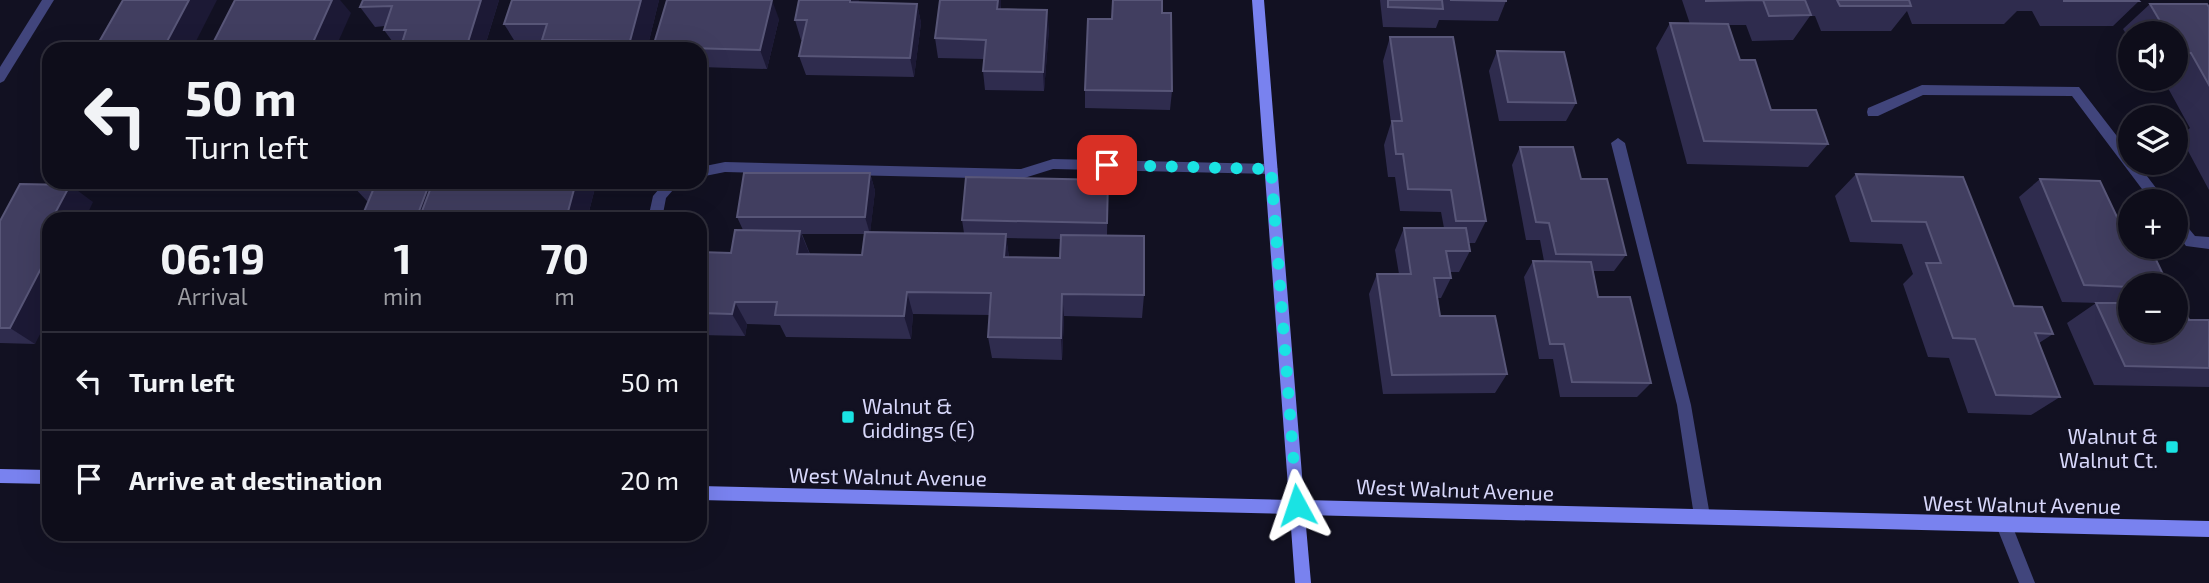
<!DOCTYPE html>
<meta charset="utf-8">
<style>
body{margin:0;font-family:"Exo 2",sans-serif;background:#171623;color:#f1f3f6;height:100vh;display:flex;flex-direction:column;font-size:26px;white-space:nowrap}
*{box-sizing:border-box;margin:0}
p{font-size:23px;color:#9b9ca2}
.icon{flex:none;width:38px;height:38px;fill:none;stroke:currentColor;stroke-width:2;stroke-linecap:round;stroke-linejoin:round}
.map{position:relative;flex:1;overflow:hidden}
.sheet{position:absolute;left:42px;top:212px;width:665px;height:329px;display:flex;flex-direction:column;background:#0e0d1a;border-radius:21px;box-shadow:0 7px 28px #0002,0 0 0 2px #2e2d39}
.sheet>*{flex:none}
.top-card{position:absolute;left:42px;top:42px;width:665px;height:147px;border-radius:21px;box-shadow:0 7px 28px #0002,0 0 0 2px #2e2d39;background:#0e0d1a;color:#f1f3f6;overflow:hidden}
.tools{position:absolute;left:2118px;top:21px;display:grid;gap:14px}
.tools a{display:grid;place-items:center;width:70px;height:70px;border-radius:50%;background:#0e0d1a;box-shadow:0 7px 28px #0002,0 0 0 2px #2e2d39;font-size:35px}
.pin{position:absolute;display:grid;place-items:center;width:60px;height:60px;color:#fff;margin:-30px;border-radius:14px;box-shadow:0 4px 10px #0006}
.me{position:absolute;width:77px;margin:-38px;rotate:355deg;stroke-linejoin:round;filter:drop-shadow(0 0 5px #0008)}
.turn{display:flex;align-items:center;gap:24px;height:147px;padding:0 28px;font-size:32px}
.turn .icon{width:91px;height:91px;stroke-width:2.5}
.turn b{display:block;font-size:49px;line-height:60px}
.eta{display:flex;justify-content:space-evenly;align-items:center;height:119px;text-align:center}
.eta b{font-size:42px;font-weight:700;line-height:49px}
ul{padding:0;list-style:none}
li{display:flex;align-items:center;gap:21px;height:98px;padding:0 28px;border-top:2px solid #2e2d39}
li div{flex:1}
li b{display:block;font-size:26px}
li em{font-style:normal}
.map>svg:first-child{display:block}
</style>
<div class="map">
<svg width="2209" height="583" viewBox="0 0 2209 583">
<rect width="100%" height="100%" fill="#121122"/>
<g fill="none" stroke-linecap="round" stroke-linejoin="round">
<g fill="#41457c" fill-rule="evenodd">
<polygon points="1922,85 2079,87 2130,153 2130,163 2137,163 2166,201 2151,201 2072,96 1923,95 1878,116 1868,116 1867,112 1868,108"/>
<polygon points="1053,159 1271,164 1278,169 1271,174 1053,169 1021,179 725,172 700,177 700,167 725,162 1021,169"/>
<polygon points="665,182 680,182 666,198 662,219 648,219 653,196"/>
<polygon points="2175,216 2180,218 2195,236 2209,237 2209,249 2186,246 2175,232"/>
<polygon points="2004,518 2010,520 2035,583 2019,583 1996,525 1998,520"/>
</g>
<g fill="#41457c" fill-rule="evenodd">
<polygon points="42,0 54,0 4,81 0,83 0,67"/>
<polygon points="1618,138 1625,143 1691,405 1710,516 1707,521 1702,523 1697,521 1694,516 1677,405 1611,143"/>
</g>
<g fill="#7982ef" fill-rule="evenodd">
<polygon points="1252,0 1264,0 1304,500 2209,521 2209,537 1305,515 1311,583 1295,583 1290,514 700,500 700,486 1289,500"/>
<polygon points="0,469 49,470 49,484 0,483"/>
</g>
</g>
<g fill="#2f2c4e" fill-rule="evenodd">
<polygon points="499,0 484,49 398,49 384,30 385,26 375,27 360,7"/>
<polygon points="659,0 647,49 519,48 504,24"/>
<polygon points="940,0 1001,0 1001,9 1049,29 1044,91 985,90 983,71 984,59 938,58 935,38"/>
<polygon points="1380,0 1506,0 1506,1 1498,21 1439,20 1436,28 1383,27"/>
<polygon points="1682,0 2138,0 2139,1 2113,26 2040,26 2032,11 2017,11 2004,24 1912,24 1907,11 1891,31 1821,31 1815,16 1810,16 1793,40 1752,41 1746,25 1729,25 1740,60 1771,110 1828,144 1808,167 1687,164 1656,48 1670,23 1690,24"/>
<polygon points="858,3 917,4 921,23 914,77 806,75 799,56 803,40 801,40 795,20"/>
<polygon points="2150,4 2209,7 2209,190 2180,136 2190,128 2163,79 2175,79 2175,33 2130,33 2130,40 2123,29"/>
<polygon points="1162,13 1172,91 1170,110 1085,108 1085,90 1112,19"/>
<polygon points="779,19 767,69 700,67 700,49 654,49 653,47"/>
<polygon points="1390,37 1486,221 1475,243 1468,243 1470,251 1459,272 1450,272 1451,278 1441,298 1438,298 1440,316 1507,374 1495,393 1383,394 1369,294 1377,274 1399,274 1395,250 1404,228 1444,228 1441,212 1400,211 1395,177 1388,177 1384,145 1391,123 1383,61"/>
<polygon points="1497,51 1576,103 1566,121 1499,121 1489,71"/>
<polygon points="1520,147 1581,179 1626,255 1614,271 1593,271 1598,297 1651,383 1637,397 1560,397 1553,359 1539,359 1524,277 1533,261 1544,261 1540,240 1526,240 1512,165"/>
<path d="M870,173L875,191L870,232L964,233L962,220L1108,180L1107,235L1144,295L1142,318L1064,316L1062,360L992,358L988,337L990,315L913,314L911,339L786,337L780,325L747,324L745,336L700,335V252L731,253L743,230L737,217ZM802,234H865L862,255L810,254ZM1006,238L1061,239L1060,258L1009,257Z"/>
<polygon points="1856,174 1963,177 2014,306 2053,334 2039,343 2060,397 2031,415 1968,413 1949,358 1928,357 1903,284 1913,274 1902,244 1850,242 1835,196"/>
<polygon points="2040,179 2130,285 2130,331 2189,320 2209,320 2209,387 2094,385 2067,323 2096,303 2101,303 2062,302 2019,197"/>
<polygon points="350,183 595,188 587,219 361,219 369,201 367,201"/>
<polygon points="93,202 49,219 35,344 0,343 0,221"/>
</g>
<g fill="#1c1935">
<polygon points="189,0 217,0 192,49 163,49"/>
<polygon points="332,0 340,0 351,13 335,49 310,49"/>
<polygon points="481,0 499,0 484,49 472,49 468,42"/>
<polygon points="641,0 659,0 647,49 634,49 630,41"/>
<polygon points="772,0 779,19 767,69 760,50"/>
<polygon points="850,0 859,0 855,22 850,2"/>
<polygon points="998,0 1001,0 1001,4 999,28 997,9"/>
<polygon points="917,4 921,23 914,77 910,58"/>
<polygon points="1047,10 1049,29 1044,91 1043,72"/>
<polygon points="870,173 875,191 870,234 865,217"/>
<polygon points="430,182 452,182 438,219 416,219"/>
<polygon points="576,182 591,182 595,188 587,219 566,219"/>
<polygon points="70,185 93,202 85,219 52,219"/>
<polygon points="800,231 810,255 797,254"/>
<polygon points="1006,234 1009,258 1004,257"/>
<polygon points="49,253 49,317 35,344 10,328"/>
<polygon points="907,292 913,314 911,339 904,316"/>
<polygon points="1062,294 1064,316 1062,360 1061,338"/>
<polygon points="735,302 747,324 745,336 732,314"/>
</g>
<g fill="#413e60" stroke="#585678" stroke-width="2">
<polygon points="123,0 189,0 163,49 95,49"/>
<polygon points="235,0 332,0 310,49 210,49"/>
<polygon points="363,0 481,0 468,42 402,43 406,30 384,30 392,6 360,7"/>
<polygon points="512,0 641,0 630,41 542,40 547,24 504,24"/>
<polygon points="667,0 772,0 760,50 653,47"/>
<polygon points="799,0 850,0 850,2 917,4 910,58 799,56 807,20 795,20"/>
<polygon points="940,0 998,0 997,9 1047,10 1043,72 983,71 986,40 935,38"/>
<polygon points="1113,0 1162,0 1162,13 1171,13 1172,91 1085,90 1088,19 1112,19"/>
<polygon points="1388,0 1442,0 1443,9 1388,7"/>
<polygon points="1450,0 1506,0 1506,1"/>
<polygon points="1706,0 1805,0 1811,15 1769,16 1763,0 1706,1"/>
<polygon points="1837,0 1909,0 1911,6 1840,6"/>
<polygon points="2064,0 2138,0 2139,1 2064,1"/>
<polygon points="2150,4 2207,4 2209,7 2209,85 2191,53 2178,53 2175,48 2175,33 2167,33"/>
<polygon points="1670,23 1728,24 1740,60 1755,60 1771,110 1816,110 1828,144 1704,141"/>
<polygon points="1390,37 1453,37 1486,221 1456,221 1451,190 1408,189 1403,154 1396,154 1392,121 1402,121"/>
<polygon points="1497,51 1564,52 1576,103 1508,102"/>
<polygon points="1520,147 1573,147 1581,179 1607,179 1626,255 1556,254 1549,223 1536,222"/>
<polygon points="744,173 870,173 865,217 737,217"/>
<polygon points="1856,174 1963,177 2014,306 2042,307 2053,334 2035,333 2060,397 1996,395 1975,339 1953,338 1926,263 1941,263 1926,222 1872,221"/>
<polygon points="966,177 1108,180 1107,223 962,220"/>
<polygon points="2040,179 2100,181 2117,217 2130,218 2130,247 2150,247 2168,285 2130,285 2130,287 2084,285"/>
<polygon points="351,182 430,182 416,219 361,219 376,183 350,183"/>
<polygon points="433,182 576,182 566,219 419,219"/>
<polygon points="20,184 70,185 52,219 49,219 49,253 10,328 0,328 0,221"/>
<polygon points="1404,228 1466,228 1470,251 1446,251 1451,278 1434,278 1440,316 1495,316 1507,374 1392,375 1377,274 1411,274"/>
<polygon points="735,230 800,231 797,254 862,255 865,232 1006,234 1004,257 1060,258 1061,235 1144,236 1144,295 1062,294 1061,338 988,337 991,293 907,292 904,316 775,315 777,302 735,302 732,314 700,313 700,252 731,253"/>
<polygon points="1533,261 1591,262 1598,297 1630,297 1651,383 1572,382 1564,344 1550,344"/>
<polygon points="2096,303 2130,303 2130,331 2175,331 2175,304 2182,304 2189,320 2209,320 2209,368 2125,366"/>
</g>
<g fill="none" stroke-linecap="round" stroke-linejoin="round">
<polyline stroke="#1ae3e3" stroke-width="12" stroke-dasharray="0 21.6" points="1107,165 1271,169 1297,505"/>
</g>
<g fill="#1ae3e3" stroke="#121122" stroke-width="2.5">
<rect x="841" y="410" width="14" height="14" rx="3.5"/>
<rect x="2165" y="440" width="14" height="14" rx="3.5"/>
</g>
<g text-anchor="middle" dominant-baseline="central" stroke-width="6" stroke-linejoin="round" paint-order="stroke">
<g font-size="21" fill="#d7d7fa" stroke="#121122" text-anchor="start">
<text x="862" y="405">Walnut &amp;<tspan x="862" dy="24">Giddings (E)</tspan></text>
<text x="2158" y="435" text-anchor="end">Walnut &amp;<tspan x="2158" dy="24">Walnut Ct.</tspan></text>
</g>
<g font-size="21" fill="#d7d7fa" stroke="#121122">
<text transform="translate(888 476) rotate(1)">West Walnut Avenue</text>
<text transform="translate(1455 489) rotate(2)">West Walnut Avenue</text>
<text transform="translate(2022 504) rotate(1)">West Walnut Avenue</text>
</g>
</g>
</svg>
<div class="tools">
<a><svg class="icon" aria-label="sound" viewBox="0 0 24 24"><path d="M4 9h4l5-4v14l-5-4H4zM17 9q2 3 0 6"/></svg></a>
<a><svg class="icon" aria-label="layers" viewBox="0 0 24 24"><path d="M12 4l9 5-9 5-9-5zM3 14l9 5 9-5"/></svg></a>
<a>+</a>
<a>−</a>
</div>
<div class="pin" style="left:1107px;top:165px;background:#d93025"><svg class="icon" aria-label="arrive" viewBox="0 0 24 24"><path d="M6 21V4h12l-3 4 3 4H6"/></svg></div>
<svg class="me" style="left:1297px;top:505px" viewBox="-20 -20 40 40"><path d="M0-17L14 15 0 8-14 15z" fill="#1ae3e3" stroke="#fff" stroke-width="4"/></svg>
<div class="top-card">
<div class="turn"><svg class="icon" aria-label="left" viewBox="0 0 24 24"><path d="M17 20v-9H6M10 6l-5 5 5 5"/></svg><div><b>50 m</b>Turn left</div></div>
</div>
<section class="sheet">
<div class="eta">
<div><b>06:19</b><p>Arrival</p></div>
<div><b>1</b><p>min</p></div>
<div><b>70</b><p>m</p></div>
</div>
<ul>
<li><svg class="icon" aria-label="left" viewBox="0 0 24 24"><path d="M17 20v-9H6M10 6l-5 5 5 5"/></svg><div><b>Turn left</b></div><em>50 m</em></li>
<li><svg class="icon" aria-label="arrive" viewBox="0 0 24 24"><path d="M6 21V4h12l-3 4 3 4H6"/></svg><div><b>Arrive at destination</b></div><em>20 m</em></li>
</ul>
</section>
</div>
